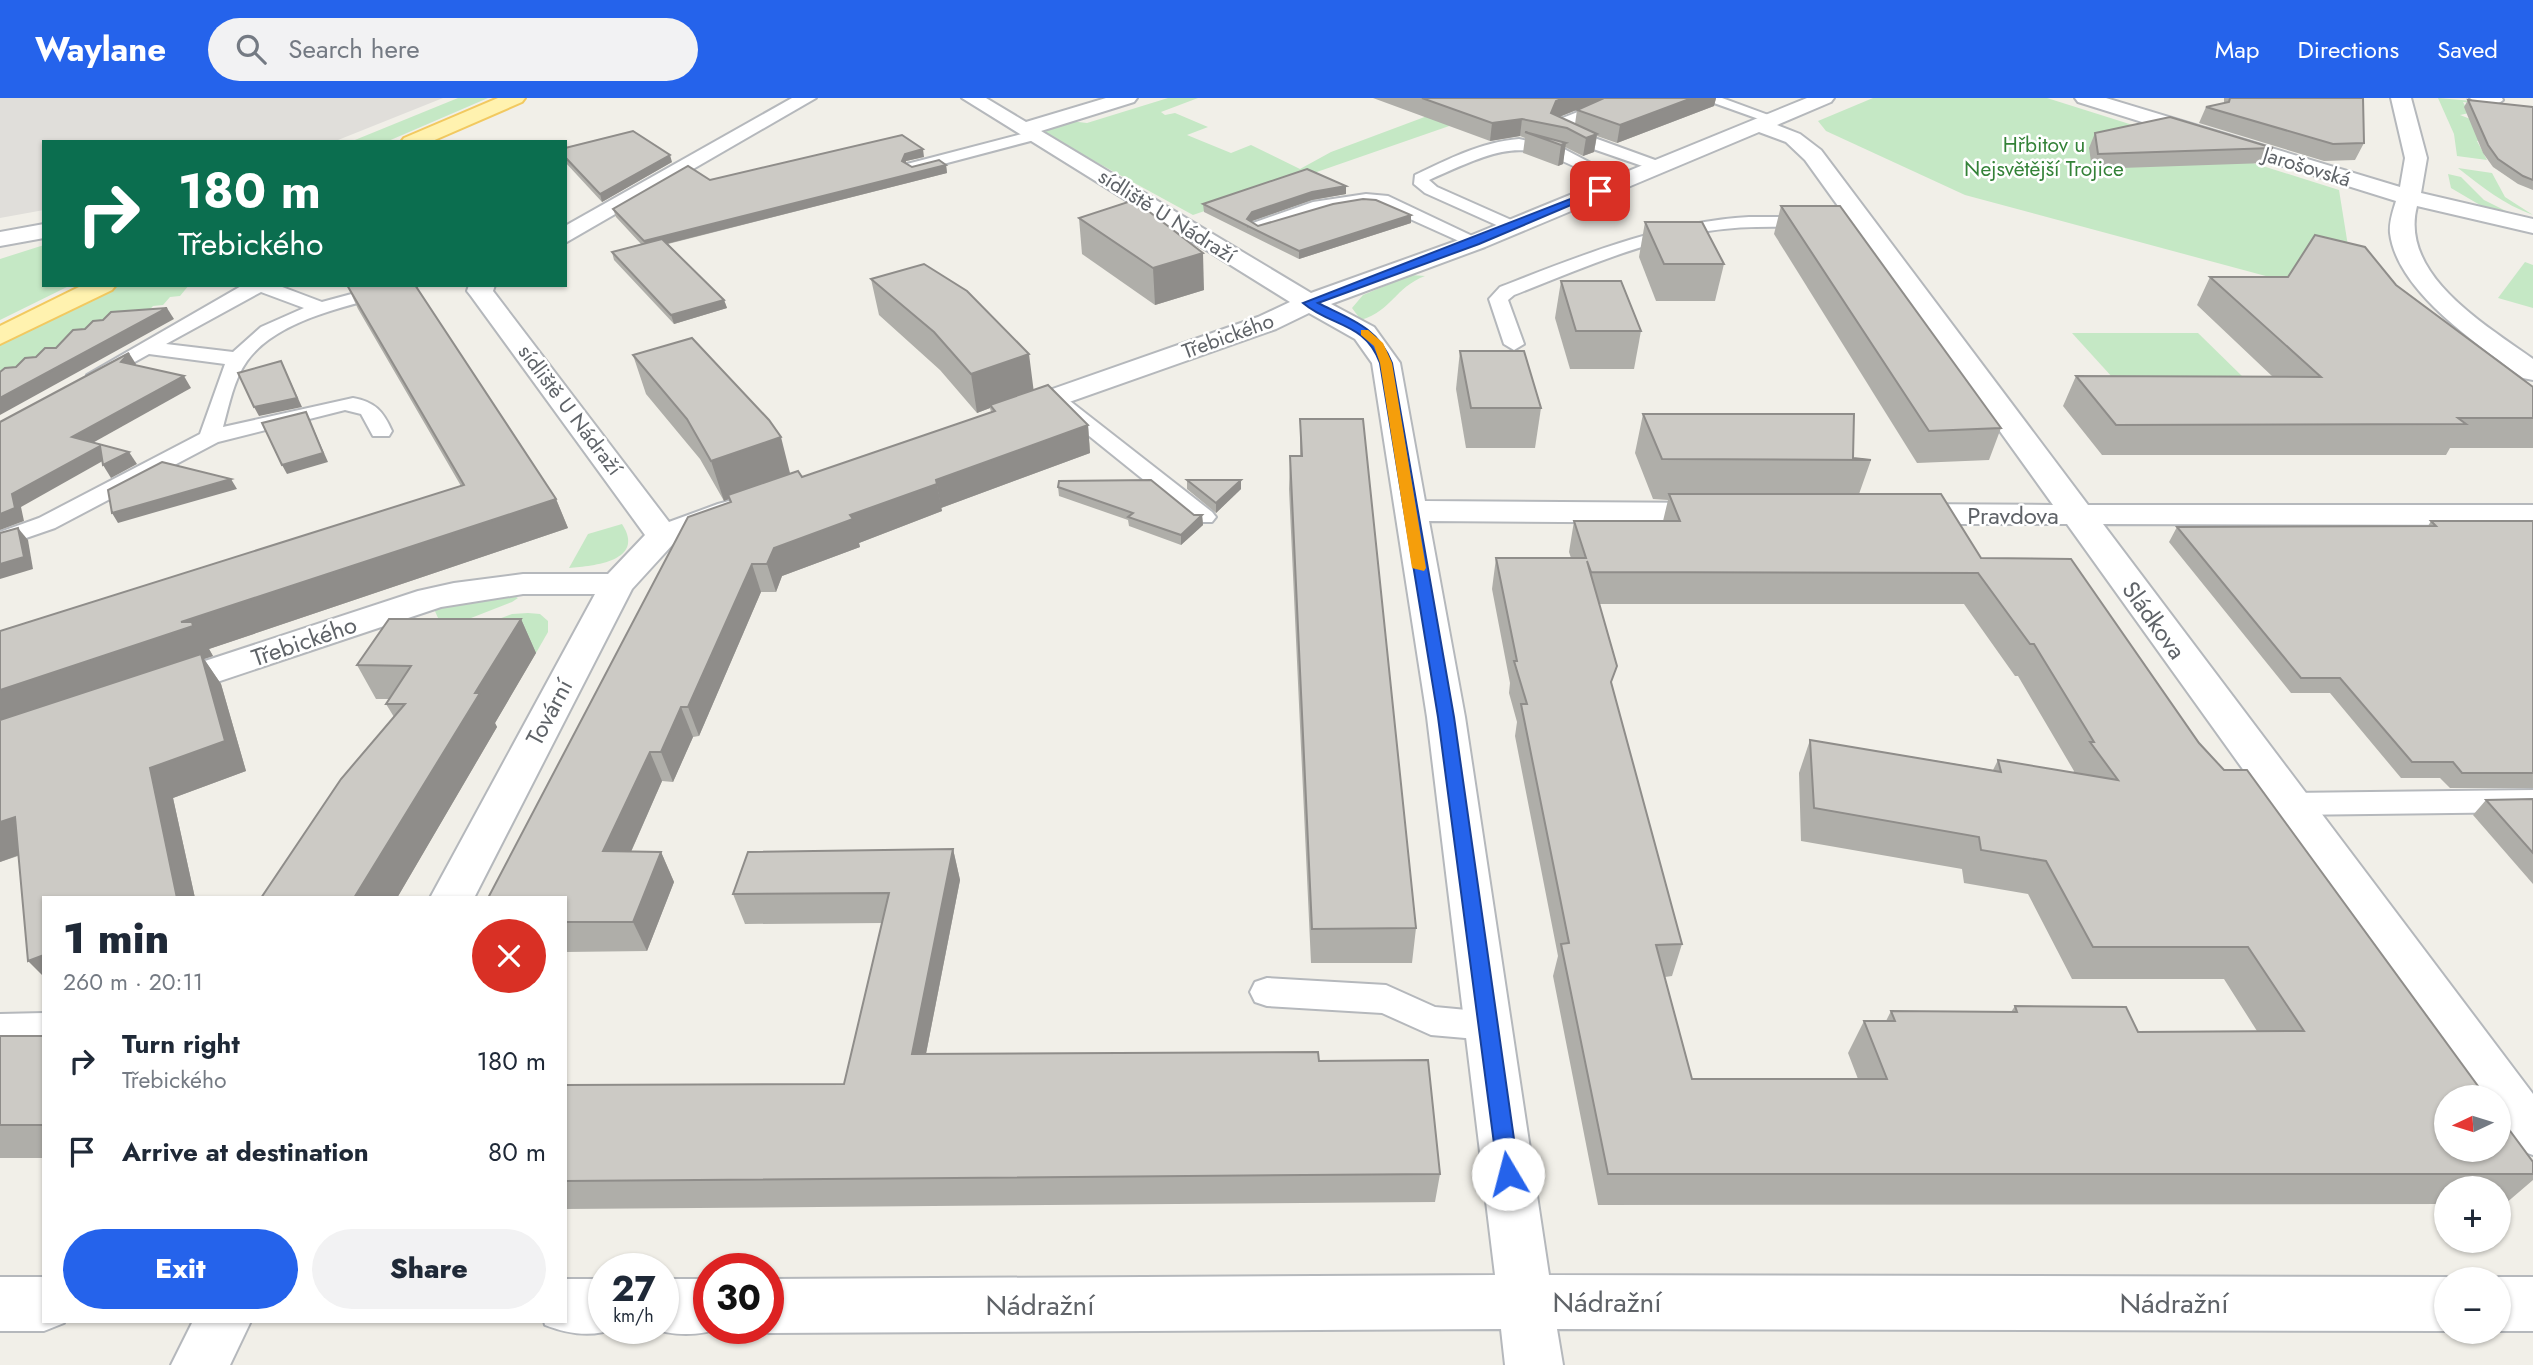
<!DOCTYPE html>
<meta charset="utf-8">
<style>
body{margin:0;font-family:Jost,sans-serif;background:#f2f2f3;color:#1f2937;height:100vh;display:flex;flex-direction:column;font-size:26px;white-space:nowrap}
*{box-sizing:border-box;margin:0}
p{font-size:23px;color:#747a83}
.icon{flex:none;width:38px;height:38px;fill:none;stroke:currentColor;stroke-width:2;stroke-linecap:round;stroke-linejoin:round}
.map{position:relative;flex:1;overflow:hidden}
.details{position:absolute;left:42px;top:798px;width:525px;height:427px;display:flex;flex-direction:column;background:#fff;border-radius:0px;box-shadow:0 2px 5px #0004}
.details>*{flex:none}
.top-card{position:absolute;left:42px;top:42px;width:525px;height:147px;border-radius:0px;box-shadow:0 2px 5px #0004;background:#0b6e4f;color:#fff;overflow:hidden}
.needle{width:46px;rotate:266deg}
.fabs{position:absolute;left:2434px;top:987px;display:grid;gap:14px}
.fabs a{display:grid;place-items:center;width:77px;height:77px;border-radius:50%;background:#fff;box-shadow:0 2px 5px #0004;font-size:35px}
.speed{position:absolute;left:588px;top:1155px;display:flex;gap:14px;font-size:35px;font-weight:700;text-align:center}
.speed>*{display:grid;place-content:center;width:91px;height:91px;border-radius:50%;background:#fff;box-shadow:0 2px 5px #0004;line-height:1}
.speed small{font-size:18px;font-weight:400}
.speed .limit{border:10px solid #d22;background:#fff;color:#111}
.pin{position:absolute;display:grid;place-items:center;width:60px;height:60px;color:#fff;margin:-30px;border-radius:14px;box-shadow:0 4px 10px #0006}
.me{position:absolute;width:77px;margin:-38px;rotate:352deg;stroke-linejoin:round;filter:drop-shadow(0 0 5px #0008)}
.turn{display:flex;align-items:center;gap:24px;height:147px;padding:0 21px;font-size:32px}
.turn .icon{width:91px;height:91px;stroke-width:2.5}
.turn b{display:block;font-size:49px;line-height:60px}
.round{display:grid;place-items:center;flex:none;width:74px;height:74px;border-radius:37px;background:#f2f2f3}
.overview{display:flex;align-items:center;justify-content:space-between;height:119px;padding:0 21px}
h1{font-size:42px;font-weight:800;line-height:52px}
.primary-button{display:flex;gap:14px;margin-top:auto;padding:14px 21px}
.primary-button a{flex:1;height:80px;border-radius:42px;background:#2563eb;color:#fff;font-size:28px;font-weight:800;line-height:80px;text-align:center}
.primary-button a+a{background:#f2f2f3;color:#1f2937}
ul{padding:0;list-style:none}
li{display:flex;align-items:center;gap:21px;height:91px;padding:0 21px}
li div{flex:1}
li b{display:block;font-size:26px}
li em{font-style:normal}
header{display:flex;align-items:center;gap:42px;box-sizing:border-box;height:98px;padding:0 35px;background:#2563eb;color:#fff}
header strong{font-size:33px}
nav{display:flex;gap:38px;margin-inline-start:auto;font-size:24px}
.search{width:490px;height:63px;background:#f2f2f3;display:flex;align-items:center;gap:18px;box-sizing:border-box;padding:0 24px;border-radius:38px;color:#747a83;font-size:26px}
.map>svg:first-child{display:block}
</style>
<header>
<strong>Waylane</strong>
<div class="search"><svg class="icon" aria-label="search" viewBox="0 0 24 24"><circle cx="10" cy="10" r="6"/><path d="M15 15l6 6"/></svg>Search here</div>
<nav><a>Map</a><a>Directions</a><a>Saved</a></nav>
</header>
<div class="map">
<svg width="2533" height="1267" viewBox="0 0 2533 1267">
<rect width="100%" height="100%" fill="#f1efe8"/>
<polygon fill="#e0deda" points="0,0 443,0 333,44 44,44 44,112 0,120"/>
<g fill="#c5e8c5">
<polygon points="458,0 488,0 386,44 350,44"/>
<polygon points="1168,0 1198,0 1161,14 1165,17 1175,15 1208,29 1187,37 1231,55 1251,47 1300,71 1331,54 1454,8 1478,18 1193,117 1043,35 1044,31 1061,22 1087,25"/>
<polygon points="1873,0 2047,0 2339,92 2348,148 2288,184 1965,97 1826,33 1818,23"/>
<polygon points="2438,0 2496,5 2497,8 2463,4 2469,15 2460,17 2473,22 2484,43 2477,43 2487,62 2457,58 2454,36"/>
<path d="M2458,70L2492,75L2505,99L2533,117C2503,106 2482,89 2458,70Z"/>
<polygon points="2448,76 2461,79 2484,102 2520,120 2485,110 2451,90"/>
<polygon points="44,147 44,187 71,187 0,222 0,161"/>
<polygon points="2525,164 2533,167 2533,210 2498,200"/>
<path d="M1411,177L1425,178C1394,190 1393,212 1361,222L1352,210L1363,197Z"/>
<polygon points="117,187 189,187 180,198 170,199 163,207 153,208 146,216 0,291 0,247"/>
<polygon points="2072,235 2198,235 2244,280 2113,280"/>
<path d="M622,426C646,463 594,468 569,470L588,436Z"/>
<polygon points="516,499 518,500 512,504 443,531 434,511 474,501"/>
<polygon points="528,515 540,516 548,523 548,534 536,555 496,522 512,516"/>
</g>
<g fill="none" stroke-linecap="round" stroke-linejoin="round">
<defs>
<g id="service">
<polygon points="1613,0 1633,0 1567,30 1666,66 1666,72 1654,72 1573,44 1551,32 1555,23"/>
<polygon points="1700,0 1722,0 1782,22 1780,25 1770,25"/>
<path d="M2470,0H2502L2503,2C2496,9 2477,7 2470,0Z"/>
<polygon points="1037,32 1042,34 1042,40 913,74 905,69 907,66"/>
<path d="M1519,41L1564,51L1629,85L1627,88H1615C1525,44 1523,39 1429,82L1437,89L1518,125L1521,129L1518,133L1512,134L1425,95L1414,86L1415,77C1449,61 1481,44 1519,41Z"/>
<path d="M1366,96L1388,98L1485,144L1476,149L1470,148L1379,107C1334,103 1300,124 1259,134L1250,129L1253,125L1313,104Z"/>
<path d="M1749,119H1816L1825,124L1816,129C1780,129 1744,127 1708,133C1641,144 1577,172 1514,197L1508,202L1524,246L1514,252L1504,246L1489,201L1500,189C1580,158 1662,124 1749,119Z"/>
<path d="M243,187H277L322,204L385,187H417L415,191C364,204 279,218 247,263C234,281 229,307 223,329L353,300C375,304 383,313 392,333L389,338H373L361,316L345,312L218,344L55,430L0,449V434L39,420L200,336L225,266L149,256L104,281L97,283L87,277ZM261,194L304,210L261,229L233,254L166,246Z"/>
<polygon points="1054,294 1061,296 1212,414 1216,419 1212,424 1196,424 1047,304 1044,300 1047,296"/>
<polygon points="2533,692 2533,714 2289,717 2279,714 2274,706 2279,698 2289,695"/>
<polygon points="1267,880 1386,887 1435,909 1488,914 1500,918 1505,928 1500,938 1488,942 1431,937 1382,915 1267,908 1255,904 1250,894 1255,884"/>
<polygon points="44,915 44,943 0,944 0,916"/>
</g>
<g id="minor">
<polygon points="792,0 816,0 565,145 565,128"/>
<path d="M962,0H986L1026,24L1106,0H1137L1134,4L1041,33L1311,195L1467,139L1807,0H1834L1831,4L1777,27L1800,36L1821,52L2088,407H2533V427L2103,426L2533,996V1057C2501,1046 2499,1030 2499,999H2478L2067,426H1902L1891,423L1886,416L1891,409L1902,406L2053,407L1805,62L1786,44L1759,34L1485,149L1331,206L1374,229L1400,265L1425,403L1715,405L1726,408L1731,415L1726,422L1715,425L1429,423L1465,619L1549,1177L2446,1179L2452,1181H2446V1233L1557,1231L1563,1267H1505L1501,1231L768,1235L756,1230H768V1181L1495,1177L1427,619L1372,265L1355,241L1309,215L1276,231L1021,321L1011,324L1001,321L996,315L1001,309L1258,219L1290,204Z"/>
<path d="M2075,0H2106L2400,89L2405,60L2391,0H2411L2427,60L2421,95L2533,121V135L2417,108C2399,177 2486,227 2533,261V282L2523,280C2479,247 2397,194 2390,135C2389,124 2393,113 2396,103L2078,4Z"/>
<polygon points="44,126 44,140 0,148 0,134"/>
<polygon points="469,187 495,187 493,193 669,424 718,406 729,403 740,406 745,413 740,420 674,445 632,491 474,800 430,800 595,496 523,496 441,509 163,602 150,599 144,590 150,581 418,493 454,485 523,476 608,476 645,437 471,198 467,193"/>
<polygon points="0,1179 44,1179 44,1223 64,1225 44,1233 0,1233"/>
<polygon points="2499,1179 2533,1179 2533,1233 2499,1233 2499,1181 2493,1181"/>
<path d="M565,1181H604V1230H616C593,1240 568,1236 545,1227L544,1223H565Z"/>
<path d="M663,1181H709V1230H721C701,1238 671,1238 651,1230H663Z"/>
<polygon points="193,1223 251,1223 230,1267 171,1267"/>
</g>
<g id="primary">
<polygon points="498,0 525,0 522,4 430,44 401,44 404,40"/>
<polygon points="83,187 116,187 112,192 0,246 0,228"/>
</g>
</defs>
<use href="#service" stroke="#b5b8bc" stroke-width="4"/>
<use href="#minor" stroke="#b5b8bc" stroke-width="4"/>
<use href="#primary" stroke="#f2c960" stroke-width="4"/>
<use href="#service" fill="#fff" fill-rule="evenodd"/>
<use href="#minor" fill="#fff" fill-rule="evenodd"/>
<use href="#primary" fill="#fff2af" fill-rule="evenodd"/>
</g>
<g fill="#afaea9" fill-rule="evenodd">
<path d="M1373,0H1716L1714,8L1617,45L1597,38L1594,54L1583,58L1565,49L1563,66L1558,68L1523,55L1525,40L1520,38L1490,43ZM1584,9L1577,12L1575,26L1559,19Z"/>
<polygon points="2224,0 2363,0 2364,45 2355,62 2324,63 2199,25 2206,9 2224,5"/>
<polygon points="2468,2 2533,9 2533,92 2518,86 2493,69 2483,55 2464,9"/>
<polygon points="2095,35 2273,50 2266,65 2092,71 2089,50"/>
<polygon points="565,50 672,64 602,104 565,64"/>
<polygon points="924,59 906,63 906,65 912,69 946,67 947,75 668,146 724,202 727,210 674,226 614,162 612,154 641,146 616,119 613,111 710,82"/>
<polygon points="1346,88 1346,96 1312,102 1252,123 1251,124 1258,128 1411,117 1411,125 1299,161 1204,114 1203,106"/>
<polygon points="1781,108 2001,330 1989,362 1917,365 1774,136"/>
<polygon points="1079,120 1204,192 1155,207 1082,156"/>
<polygon points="1645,124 1724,166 1715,203 1656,203 1639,159"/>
<polygon points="2210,179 2396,187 2533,289 2533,350 2450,350 2446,357 2102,357 2063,308 2076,278 2273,279 2197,207"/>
<polygon points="871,181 1033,292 1088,327 1090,355 941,410 942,413 859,445 860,449 782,478 776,494 761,494 699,638 693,639 673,684 662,683 631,754 661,754 674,784 647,853 565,854 565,800 730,404 729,401 724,403 700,361 646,296 633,257 790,376 802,379 991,314 990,310 977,315 940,272 879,217"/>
<polygon points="1561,183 1641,233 1634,271 1570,271 1555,220"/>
<polygon points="347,187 556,401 568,430 209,551 213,558 204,561 221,586 246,673 173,700 195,800 44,800 18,758 0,764 0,533 461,388 358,211"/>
<polygon points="1460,253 1541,310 1535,350 1466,350 1456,291"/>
<path d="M1643,316L1853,360L1871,362L1859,396L1981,460L2199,645L2533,1064V1082L2505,1106H2499V1090H2446V1106L1598,1107L1553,878L1558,858L1515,638L1517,624L1509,595L1510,585L1492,491L1496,460H1571L1569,454L1574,423H1663L1668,402L1653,401L1635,355ZM1599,506H1964L2015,578H2018L2074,673L2073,675L1998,662L1993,672L1810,642L1799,675L1801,743L1962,771L1964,785L2028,796L2072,881H2224L2257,933L2138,934L2015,908L2011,914L1891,913L1886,923H1864L1848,955L1858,981H1692L1665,879L1672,878L1682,846L1612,588Z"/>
<polygon points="1300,321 1416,830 1412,865 1311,865 1289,391 1290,358 1300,358"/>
<polygon points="1187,382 1241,382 1241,391 1216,415 1187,391"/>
<polygon points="1058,389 1194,417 1202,417 1203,427 1181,447 1129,428 1128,422 1059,398"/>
<polygon points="2431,423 2533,423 2533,690 2450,690 2440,680 2401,680 2330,595 2291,595 2169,444 2177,429 2428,428"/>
<polygon points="521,521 536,555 495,625 497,629 397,800 261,800 394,619 386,606 390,601 376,601 357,567"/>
<polygon points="2533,701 2533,786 2473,717 2486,702"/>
<polygon points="953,751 960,782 926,956 1319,963 1440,1076 1435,1104 565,1111 565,987 844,986 882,825 745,826 733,796"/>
<rect x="0" y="938" width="44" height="122"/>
</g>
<g fill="#8f8d8a">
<polygon points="1564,0 1606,0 1554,21 1551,15 1556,3"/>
<polygon points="1692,0 1716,0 1714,8 1617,45 1620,27"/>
<polygon points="1522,21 1520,38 1490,43 1492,25"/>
<polygon points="1597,36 1594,54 1583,58 1586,40"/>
<polygon points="1566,45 1563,66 1558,68 1561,47"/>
<polygon points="923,51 924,59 906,63 904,71 902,63 905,56"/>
<polygon points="670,57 672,64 602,104 600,96"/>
<polygon points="946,67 947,75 646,151 644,143"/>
<polygon points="1346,88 1346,96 1312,102 1252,123 1247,130 1247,121 1252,114 1312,94"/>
<polygon points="1411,117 1411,125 1299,161 1299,153"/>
<polygon points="1203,155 1204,192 1155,207 1153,170"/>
<polygon points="724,202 727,210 674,226 671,217"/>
<polygon points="167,210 174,221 0,317 0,300"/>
<polygon points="129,255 136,266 128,276 121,264"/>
<polygon points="1029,256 1034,295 990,307 990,310 977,315 971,276"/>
<polygon points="281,263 302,309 259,318 254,309"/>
<polygon points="184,278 191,290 80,352 72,339"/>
<polygon points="306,314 328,364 287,376 282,367"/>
<polygon points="1088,327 1090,355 941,410 936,382"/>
<polygon points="781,339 791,379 728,397 729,401 724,403 711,363"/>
<polygon points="100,348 108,360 21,409 24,423 0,432 0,416 12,396"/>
<polygon points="129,354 137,366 111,380 103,367"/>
<polygon points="231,381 237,391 156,414 118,425 112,415"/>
<polygon points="1241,382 1241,391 1216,415 1216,405"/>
<polygon points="937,386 942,413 859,445 860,449 782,478 776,494 767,466 774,450 850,417"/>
<polygon points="556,401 568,430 209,551 213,558 204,561 221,586 246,673 173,700 195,800 177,800 0,630 0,592 181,524"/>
<polygon points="1202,417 1203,427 1181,447 1181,437"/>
<polygon points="18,430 28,442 33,471 0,481 0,466"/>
<polygon points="752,466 761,494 699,638 688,609"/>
<polygon points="521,521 536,555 495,625 497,629 397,800 354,800 475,595"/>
<polygon points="681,609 693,639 673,684 661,654"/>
<polygon points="650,654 662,683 618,783 603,753"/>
<polygon points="15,719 41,749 0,764 0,724"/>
<polygon points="953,751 960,782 920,986 912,956"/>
<polygon points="661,754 674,784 647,853 633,824"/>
<polygon points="44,857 44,879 28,863"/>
</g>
<g fill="#cccac5" stroke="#8f8d8a" stroke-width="2" fill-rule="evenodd">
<polygon points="1422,0 1564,0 1556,3 1551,15 1597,36 1586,40 1567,30 1522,21 1492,25"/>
<polygon points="1604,0 1692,0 1620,27 1577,12"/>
<polygon points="2230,0 2363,0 2364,45 2333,46 2206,9 2229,4"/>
<polygon points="2468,2 2533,9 2533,82 2523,78 2498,61 2488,47"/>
<polygon points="2170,19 2273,50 2098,56 2095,35"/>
<polygon points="633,33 670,57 600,96 565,59 565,50"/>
<polygon points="1525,34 1566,45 1561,47"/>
<polygon points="902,37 923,51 905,56 902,63 912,69 939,62 946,67 644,143 613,111 688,68 710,82"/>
<polygon points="1307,71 1346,88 1312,94 1252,114 1247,121 1258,128 1333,106 1363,101 1376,102 1411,117 1299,153 1203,106"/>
<polygon points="1134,102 1203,155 1153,170 1079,120"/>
<polygon points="1781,108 1840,108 2001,330 1929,333"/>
<polygon points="1645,124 1702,124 1724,166 1664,166"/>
<polygon points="2315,137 2365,149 2396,187 2533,289 2533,320 2458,320 2466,326 2116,327 2076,278 2321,279 2210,179 2288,179"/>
<polygon points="662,141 724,202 671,217 612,154"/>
<polygon points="924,166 967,193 1029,256 971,276 934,234 871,181"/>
<polygon points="1561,183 1621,183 1641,233 1576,233"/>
<polygon points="347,187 415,187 556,401 181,524 192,524 193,528 0,592 0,533 464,387"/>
<polygon points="167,210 0,300 0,274 5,270 16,269 25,260 36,259 45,250 56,250 73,232 85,231 93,223 103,222 111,214"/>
<polygon points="692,240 769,322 781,339 711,363 687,321 633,257"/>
<polygon points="1460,253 1524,253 1541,310 1471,310"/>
<polygon points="129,255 121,264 184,278 72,339 129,354 103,367 100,348 12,396 15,410 0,416 0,324"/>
<polygon points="281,263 297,300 254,309 238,275"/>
<polygon points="1048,287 1088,327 936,382 937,386 850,417 853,421 774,450 767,466 752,466 688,609 681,609 661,654 650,654 603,753 661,754 633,824 565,824 565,800 488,800 688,419 731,404 728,397 798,373 802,379 995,313 990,307"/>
<polygon points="306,314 323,355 282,367 262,325"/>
<polygon points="1643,316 1854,316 1853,360 1871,362 1662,361"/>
<polygon points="1300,321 1363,321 1416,830 1312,831 1290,358 1302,358"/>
<polygon points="162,364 231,381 112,415 108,392"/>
<polygon points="1151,382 1194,417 1202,417 1181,437 1128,419 1133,415 1058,389 1059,383"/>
<polygon points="1187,382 1241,382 1216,405"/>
<path d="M1669,396H1941L1981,460L2071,461L2199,645L2224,672H2247L2486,999H2446V1052H2499V1018L2533,1064V1076H1608L1561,846L1569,845L1521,606H1527L1514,563H1517L1496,460H1586L1574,423H1680ZM1587,463L1591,474L1978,475L2030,546H2034L2094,644H2090L2118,682L1998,662L2001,674L1810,642L1814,710L1979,739L1981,752L2046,763L2093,849H2248L2304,933L2138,934L2126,909L2015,908L2017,914L1891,913L1895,923H1864L1887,981H1692L1656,847L1682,846L1611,584L1617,568Z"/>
<polygon points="2431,423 2533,423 2533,675 2462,675 2453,664 2412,664 2340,580 2301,580 2177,429 2436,428"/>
<polygon points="18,430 24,459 0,466 0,435"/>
<polygon points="389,521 521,521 475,595 480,595 354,800 261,800 341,681 405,606 386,606 411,568 357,567"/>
<polygon points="201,556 225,643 150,670 177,800 44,800 44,857 28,863 15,719 0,724 0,622"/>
<polygon points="2533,701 2533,755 2486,702"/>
<polygon points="953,751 912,956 1318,954 1319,963 1428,962 1440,1076 565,1083 565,987 844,986 889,795 733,796 748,754"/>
<rect x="0" y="938" width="44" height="89"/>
</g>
<path fill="#2563eb" stroke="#184099" stroke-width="2" d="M1596,91L1604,93L1479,146L1318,205C1350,221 1378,229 1392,265L1454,619L1519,1076L1516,1083L1508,1086L1501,1083L1498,1076L1438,619L1380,265C1365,224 1331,229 1303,205Z"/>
<polygon fill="#f59e0b" points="1361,232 1368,232 1383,245 1392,265 1426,470 1424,473 1412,470 1380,265 1374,248 1361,237"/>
<g text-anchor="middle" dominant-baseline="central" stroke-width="5" stroke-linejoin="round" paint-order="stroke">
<g font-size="21" fill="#348238" stroke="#fff">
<text x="2044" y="47">Hřbitov u<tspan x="2044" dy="24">Nejsvětější Trojice</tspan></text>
</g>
<g font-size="21" fill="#5f6368" stroke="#fff">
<text transform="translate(2307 69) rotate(17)">Jarošovská</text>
<text transform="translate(1167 118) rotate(32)">sídliště U Nádraží</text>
<text transform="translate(1228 238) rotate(-20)">Třebického</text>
<text transform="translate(570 312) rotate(53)">sídliště U Nádraží</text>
</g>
<g font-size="24" fill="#5f6368" stroke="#fff">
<text x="2013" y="417">Pravdova</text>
<text transform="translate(2154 522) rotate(54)">Sládkova</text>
<text transform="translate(304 543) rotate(-19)">Třebického</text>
<text transform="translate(549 614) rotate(-62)">Tovární</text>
</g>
<g font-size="28" fill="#5f6368" stroke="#fff">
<text x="1607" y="1204">Nádražní</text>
<text x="2174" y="1205">Nádražní</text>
<text x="1040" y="1207">Nádražní</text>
</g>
</g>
</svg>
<div class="fabs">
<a><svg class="needle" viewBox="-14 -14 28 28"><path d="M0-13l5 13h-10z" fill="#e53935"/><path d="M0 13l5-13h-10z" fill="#747a83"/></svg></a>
<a>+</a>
<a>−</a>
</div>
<div class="speed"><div>27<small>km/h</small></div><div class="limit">30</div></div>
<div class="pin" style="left:1600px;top:93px;background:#d93025"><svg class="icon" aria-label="arrive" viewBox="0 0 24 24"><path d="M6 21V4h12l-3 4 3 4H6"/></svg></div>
<svg class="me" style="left:1508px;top:1076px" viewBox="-20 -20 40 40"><circle r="19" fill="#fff"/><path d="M0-13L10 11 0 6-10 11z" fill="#2563eb"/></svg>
<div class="top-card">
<div class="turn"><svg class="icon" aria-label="right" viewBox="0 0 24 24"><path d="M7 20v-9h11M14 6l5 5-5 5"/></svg><div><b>180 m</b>Třebického</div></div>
</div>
<section class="details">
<div class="overview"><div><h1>1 min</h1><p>260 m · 20:11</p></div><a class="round" style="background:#d93025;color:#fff"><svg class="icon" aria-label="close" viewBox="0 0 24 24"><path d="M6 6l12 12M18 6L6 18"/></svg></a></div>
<ul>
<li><svg class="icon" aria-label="right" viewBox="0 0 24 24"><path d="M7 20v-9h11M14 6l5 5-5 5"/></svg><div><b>Turn right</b><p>Třebického</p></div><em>180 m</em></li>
<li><svg class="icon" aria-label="arrive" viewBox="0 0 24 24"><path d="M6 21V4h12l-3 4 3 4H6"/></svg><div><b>Arrive at destination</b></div><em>80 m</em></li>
</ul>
<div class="primary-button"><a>Exit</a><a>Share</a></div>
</section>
</div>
